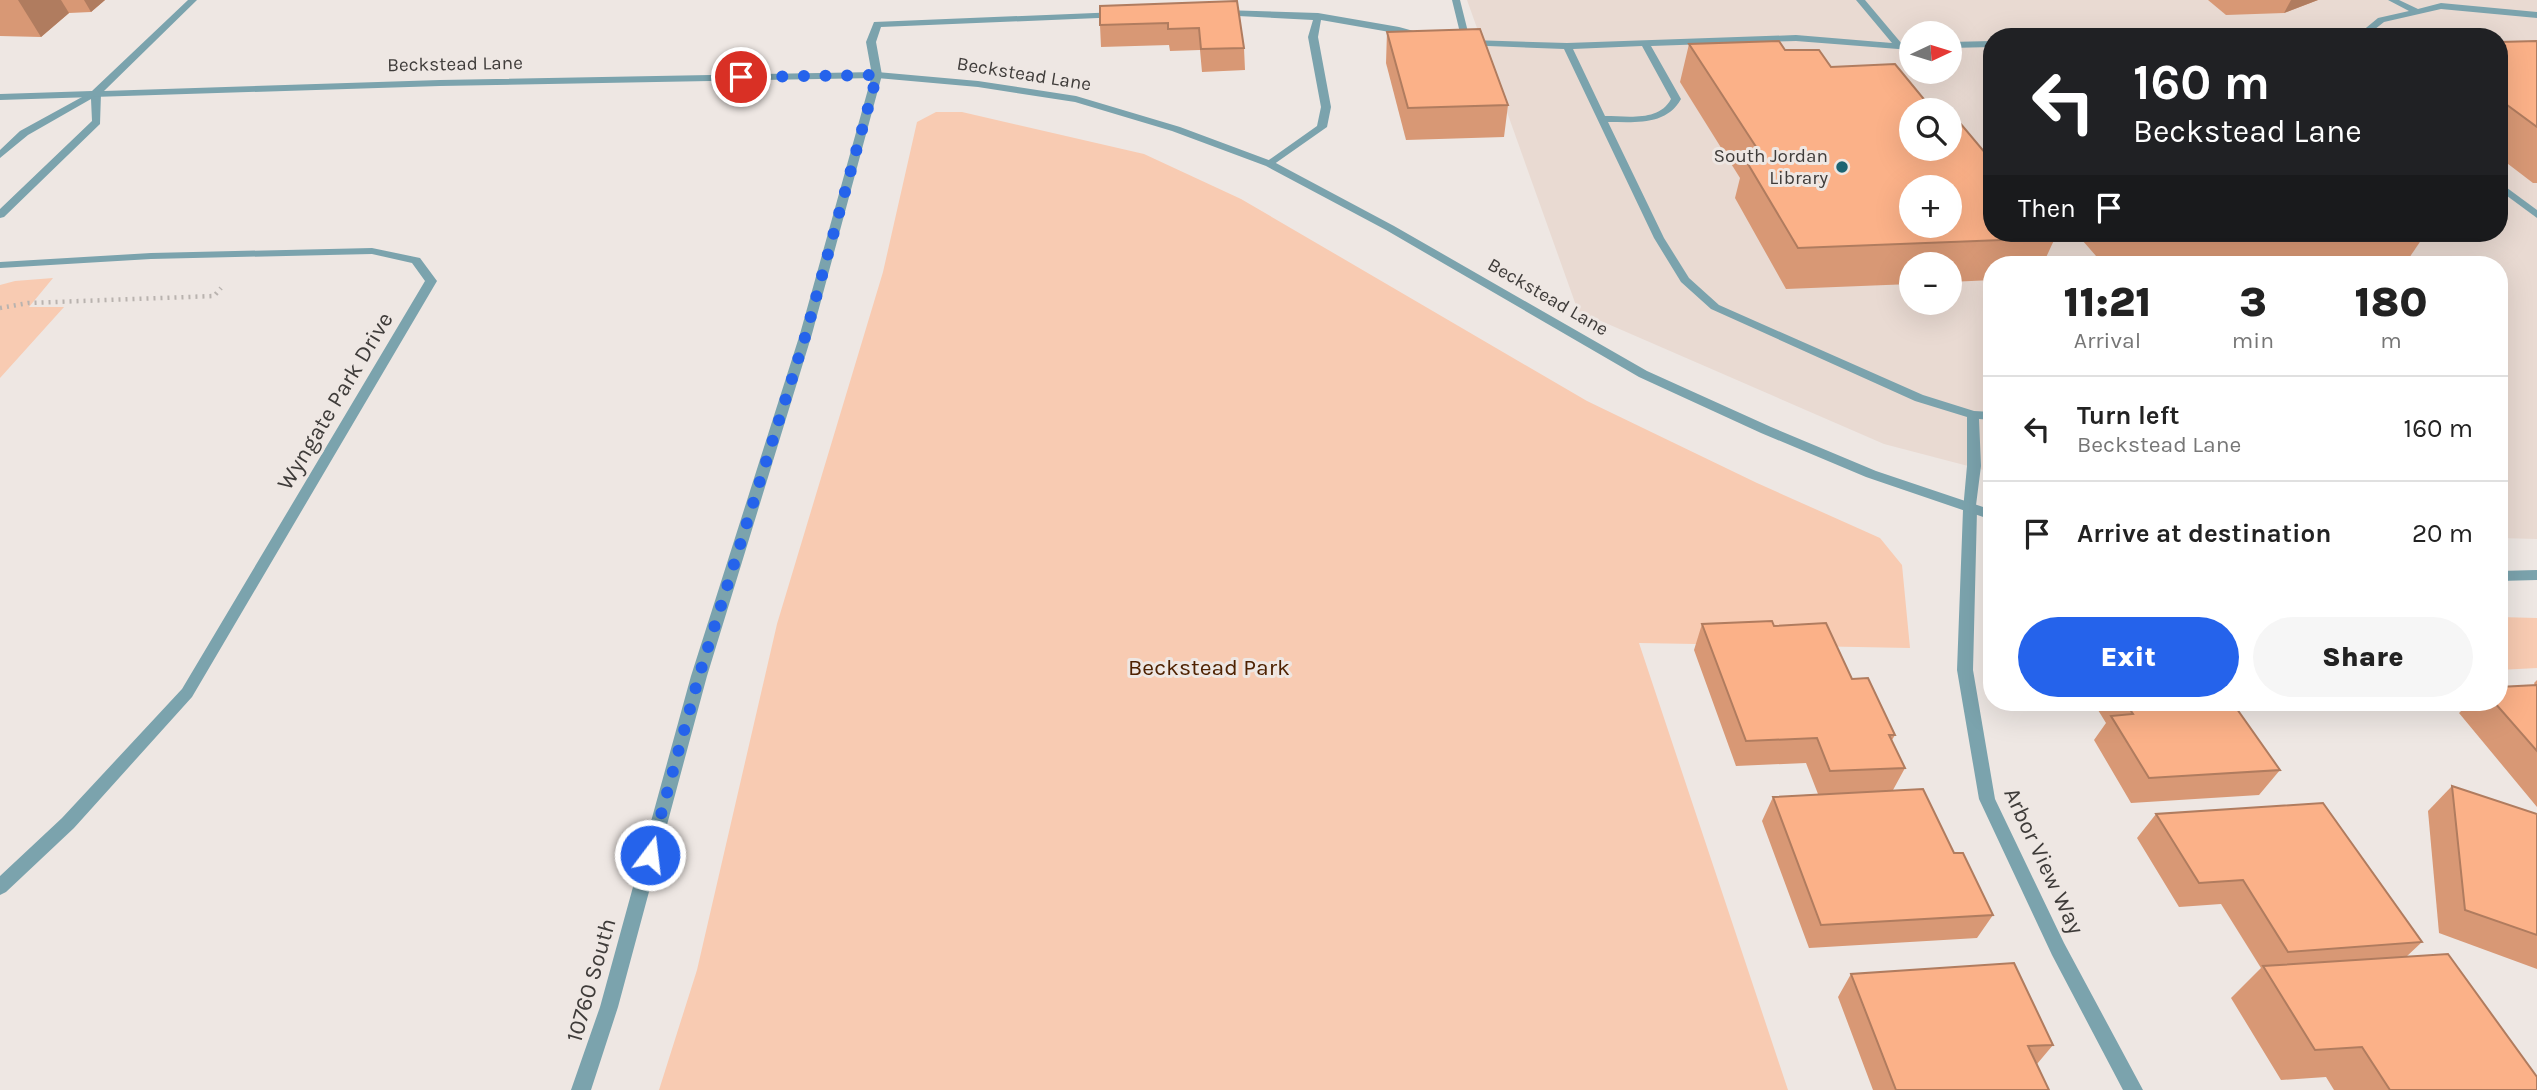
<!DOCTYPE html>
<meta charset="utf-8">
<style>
body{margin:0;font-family:Karla,sans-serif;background:#f6f6f6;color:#222;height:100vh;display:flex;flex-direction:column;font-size:26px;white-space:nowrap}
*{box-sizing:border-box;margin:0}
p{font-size:23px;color:#767676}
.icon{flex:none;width:38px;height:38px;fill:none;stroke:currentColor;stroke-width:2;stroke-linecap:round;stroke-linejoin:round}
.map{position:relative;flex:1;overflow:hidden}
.details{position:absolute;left:1983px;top:256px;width:525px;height:455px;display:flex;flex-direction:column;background:#fff;border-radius:28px;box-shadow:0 7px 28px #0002}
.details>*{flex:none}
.banner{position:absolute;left:1983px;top:28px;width:525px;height:214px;border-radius:28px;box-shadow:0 7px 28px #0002;background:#202124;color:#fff;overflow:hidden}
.needle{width:46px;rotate:86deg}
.buttons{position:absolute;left:1899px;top:21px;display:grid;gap:14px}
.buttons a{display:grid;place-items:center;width:63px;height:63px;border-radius:50%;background:#fff;box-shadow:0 7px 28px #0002;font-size:35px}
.pin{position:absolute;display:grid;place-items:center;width:60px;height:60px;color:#fff;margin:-30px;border:4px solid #fff;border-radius:50%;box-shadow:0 2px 7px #0007}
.me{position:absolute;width:77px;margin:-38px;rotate:15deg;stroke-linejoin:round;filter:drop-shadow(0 0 5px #0008)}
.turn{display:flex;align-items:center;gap:24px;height:147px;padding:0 35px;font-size:32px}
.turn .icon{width:91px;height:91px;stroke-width:2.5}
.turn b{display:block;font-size:49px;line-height:60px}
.then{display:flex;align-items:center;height:66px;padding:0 35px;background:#0003;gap:14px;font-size:26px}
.eta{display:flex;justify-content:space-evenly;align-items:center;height:119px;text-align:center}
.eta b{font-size:42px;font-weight:800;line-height:49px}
.cta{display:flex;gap:14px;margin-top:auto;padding:14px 35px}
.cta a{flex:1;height:80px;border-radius:42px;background:#2563eb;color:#fff;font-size:28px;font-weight:800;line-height:80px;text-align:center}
.cta a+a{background:#f6f6f6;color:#222}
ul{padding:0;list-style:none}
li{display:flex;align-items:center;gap:21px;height:105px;padding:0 35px;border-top:2px solid #e0e0e0}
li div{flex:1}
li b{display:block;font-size:26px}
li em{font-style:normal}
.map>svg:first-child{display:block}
</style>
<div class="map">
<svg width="2537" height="1090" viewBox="0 0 2537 1090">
<rect width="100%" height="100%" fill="#eee7e3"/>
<path fill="#e9dad2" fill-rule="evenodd" d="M1467,0H2537V539L2499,538V264H1992L1991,472L1884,444L1578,311ZM1911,33H1950V72H1911ZM1992,37H2499V233H1992ZM1911,110H1950V149H1911ZM1911,187H1950V226H1911ZM1911,264H1950V303H1911Z"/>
<g fill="#f8cbb2">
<polygon points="936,112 962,112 1144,154 1241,199 1587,401 1757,483 1880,538 1902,565 1910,648 1639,643 1788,1090 659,1090 697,970 777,624 883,272 917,122"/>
<polygon points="53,278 29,307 64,307 0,378 0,285 15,281"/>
<polygon points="2499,617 2537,618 2537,668 2499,670"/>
</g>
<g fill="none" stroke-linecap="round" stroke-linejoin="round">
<polyline stroke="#b9b3af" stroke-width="4.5" stroke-dasharray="2 5" stroke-linecap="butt" points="0,308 28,303 214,296 221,288"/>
<g fill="#7ba3ad" fill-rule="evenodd">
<path d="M1452,0H1460L1470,40L1567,43L1796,35L1892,43L1856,0H1865L1902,44H1911V50L1796,41L1651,46L1681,99C1666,126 1635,122 1608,122L1664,238L1689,278L1719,305L1923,395L1974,411L1992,412V420L1979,419L1981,466L1975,513H1965L1963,510L1967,466V417L1915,401L1711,309L1681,282L1654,238L1564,49L1463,45ZM1642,46L1671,99C1659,122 1627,116 1605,116L1573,49Z"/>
<polygon points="1222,10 1318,13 1399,27 1428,35 1424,38 1321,20 1318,37 1331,107 1327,127 1270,167 1265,164 1266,162 1317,126 1321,107 1308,37 1313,20 1219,15 1219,11"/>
<polygon points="1119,12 1122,13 1122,17 881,27 876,42 882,75 877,78 872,75 866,42 874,22"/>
<polygon points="2214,34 2221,35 2222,37 2210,37"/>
<polygon points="1992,41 1992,47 1950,48 1950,42"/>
</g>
<g fill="#7ba3ad" fill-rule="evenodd">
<polygon points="2388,0 2399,0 2418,9 2441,3 2537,12 2537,18 2441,9 2384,22 2365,37 2355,37 2378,18 2409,11"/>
<polygon points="877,72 882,75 812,334 707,676 618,1007 591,1090 571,1090 600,1007 691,676 800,334 872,75"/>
<polygon points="93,91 101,93 100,124 4,217 0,218 0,209 92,121 91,99 28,135 0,158 0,150 20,131"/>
<polygon points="2499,182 2537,210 2537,218 2499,190"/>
<polygon points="372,248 420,258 437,281 192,697 74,828 6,892 0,895 0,876 62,818 182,689 425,281 412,263 372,254 151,259 0,268 0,262 151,253"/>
<polygon points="1970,505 1977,510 1973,670 1995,799 2064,943 2143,1090 2123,1090 2052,955 1979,799 1957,670 1963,510"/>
</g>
<g fill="#7ba3ad" fill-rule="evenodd">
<polygon points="188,0 197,0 104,91 440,80 877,72 978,81 1076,96 1180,127 1274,162 1394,226 1647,371 1771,427 1876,471 1992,510 1992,520 1866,477 1761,433 1639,377 1386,230 1266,166 1172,131 1075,102 978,87 877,78 440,86 0,100 0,94 92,91"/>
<polygon points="2537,570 2537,580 2499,581 2499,571"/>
</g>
</g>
<g fill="#d89875">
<polygon points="0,0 105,0 91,12 69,13 41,37 0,36"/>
<polygon points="2208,0 2318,0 2284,13 2226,15"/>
<polygon points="1237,1 1244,48 1245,70 1202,72 1200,50 1170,51 1169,45 1101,47 1100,25"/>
<polygon points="1387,32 1508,105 1504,137 1406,140 1386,63"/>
<polygon points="2537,41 2537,183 2533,183 2499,157 2499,42"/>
<polygon points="1689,44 1785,50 1927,103 2055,238 2043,264 1992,264 1992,280 1950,282 1950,264 1911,264 1911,284 1786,289 1735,198 1740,178 1680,82"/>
<polygon points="2076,233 2426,233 2405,264 2103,264"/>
<polygon points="1702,624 1774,626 1852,679 1895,735 1892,740 1905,768 1893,790 1954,853 1993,915 1977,938 1809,948 1762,821 1773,797 1818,794 1806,763 1736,766 1694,650"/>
<polygon points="2537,680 2537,807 2459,713 2470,702 2499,702 2535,685 2534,683"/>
<polygon points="2103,702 2232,702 2280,770 2259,795 2131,803 2094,740 2106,723 2098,710"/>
<polygon points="2452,786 2537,814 2537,969 2439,933 2428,811"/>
<polygon points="2156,814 2422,942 2406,957 2537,1090 2334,1090 2326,1077 2281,1080 2231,998 2261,968 2221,904 2179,907 2137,838"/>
<polygon points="1851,974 2053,1045 2037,1064 2049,1090 1873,1090 1838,997"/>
</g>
<g fill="#b07c5f">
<polygon points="18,0 61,0 69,13 41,37"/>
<polygon points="84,0 105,0 91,12"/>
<polygon points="2291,0 2318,0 2284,13"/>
</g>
<g fill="#fbb188" stroke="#b07c5f" stroke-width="2" fill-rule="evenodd">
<polygon points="1237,1 1244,48 1201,49 1199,28 1168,29 1168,23 1100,25 1100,6"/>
<polygon points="1480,29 1508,105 1408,108 1387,32"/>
<path d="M1779,41L1785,50H1819L1831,67L1895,64L1927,103H1943L1949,110H1911V149H1950V111L1992,161V233H2051L2055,238L1798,248L1745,159L1762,156L1689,44ZM1911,187H1950V226H1911Z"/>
<polygon points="2537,41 2537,127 2499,99 2499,42"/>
<polygon points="2130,233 2277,233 2135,238"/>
<polygon points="1772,621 1774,626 1826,623 1852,679 1868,678 1895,735 1889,735 1905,768 1830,771 1817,738 1746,741 1702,624"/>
<polygon points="2537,685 2537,751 2494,702 2499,702 2499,687"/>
<polygon points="2125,702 2232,702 2280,770 2149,778 2111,716 2133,714"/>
<polygon points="2452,786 2537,814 2537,935 2465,910"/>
<polygon points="1923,789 1954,853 1963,853 1993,915 1821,925 1773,797"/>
<polygon points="2323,803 2422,942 2288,952 2243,880 2199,883 2156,814"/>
<polygon points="2448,954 2537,1077 2537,1090 2390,1090 2362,1047 2315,1050 2263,966"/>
<polygon points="2014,963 2053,1045 2028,1046 2049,1090 1896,1090 1851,974"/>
</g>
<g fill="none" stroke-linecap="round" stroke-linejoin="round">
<polyline stroke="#2563eb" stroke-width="12" stroke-dasharray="0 21.6" points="650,855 699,676 806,334 877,75 741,77"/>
</g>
<circle fill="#1c6472" stroke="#eee7e3" stroke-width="2.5" cx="1842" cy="167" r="7"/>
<g text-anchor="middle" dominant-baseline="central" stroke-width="6" stroke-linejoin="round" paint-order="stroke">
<g font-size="19" fill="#3f3c3a" stroke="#eee7e3">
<text transform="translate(455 64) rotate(-1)">Beckstead Lane</text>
<text transform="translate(1024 74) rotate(9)">Beckstead Lane</text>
<text transform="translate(1548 297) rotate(30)">Beckstead Lane</text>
</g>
<g font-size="19" fill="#3f3c3a" stroke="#eee7e3" text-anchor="end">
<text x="1828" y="156">South Jordan<tspan x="1828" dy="22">Library</tspan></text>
</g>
<g font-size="23" fill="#3f3c3a" stroke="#eee7e3">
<text transform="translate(335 401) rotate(-59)">Wyngate Park Drive</text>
<text transform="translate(2044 861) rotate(65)">Arbor View Way</text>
<text transform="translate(591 980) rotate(-74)">10760 South</text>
</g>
<g font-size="23" fill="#4e2101" stroke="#eee7e3">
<text x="1209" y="667">Beckstead Park</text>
</g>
</g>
</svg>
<div class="buttons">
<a><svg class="needle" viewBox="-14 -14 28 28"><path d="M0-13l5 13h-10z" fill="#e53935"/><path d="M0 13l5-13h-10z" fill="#767676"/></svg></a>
<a><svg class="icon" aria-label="search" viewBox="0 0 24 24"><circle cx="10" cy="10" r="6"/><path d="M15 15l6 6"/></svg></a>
<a>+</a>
<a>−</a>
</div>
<div class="pin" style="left:741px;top:77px;background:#d93025"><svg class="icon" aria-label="arrive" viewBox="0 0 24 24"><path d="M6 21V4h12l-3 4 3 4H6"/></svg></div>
<svg class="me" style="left:650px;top:855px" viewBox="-20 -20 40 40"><circle r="17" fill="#2563eb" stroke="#fff" stroke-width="3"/><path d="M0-11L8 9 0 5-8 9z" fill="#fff"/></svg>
<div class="banner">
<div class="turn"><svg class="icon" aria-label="left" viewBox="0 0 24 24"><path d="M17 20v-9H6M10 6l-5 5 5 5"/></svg><div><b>160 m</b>Beckstead Lane</div></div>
<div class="then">Then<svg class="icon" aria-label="arrive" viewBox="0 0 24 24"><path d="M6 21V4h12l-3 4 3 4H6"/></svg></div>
</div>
<section class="details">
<div class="eta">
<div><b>11:21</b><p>Arrival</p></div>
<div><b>3</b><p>min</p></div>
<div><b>180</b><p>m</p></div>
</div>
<ul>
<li><svg class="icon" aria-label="left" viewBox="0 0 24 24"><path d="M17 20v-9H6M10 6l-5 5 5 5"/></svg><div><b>Turn left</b><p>Beckstead Lane</p></div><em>160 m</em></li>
<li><svg class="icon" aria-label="arrive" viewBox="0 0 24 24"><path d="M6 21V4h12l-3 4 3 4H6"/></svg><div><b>Arrive at destination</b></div><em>20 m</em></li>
</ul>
<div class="cta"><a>Exit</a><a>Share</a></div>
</section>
</div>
